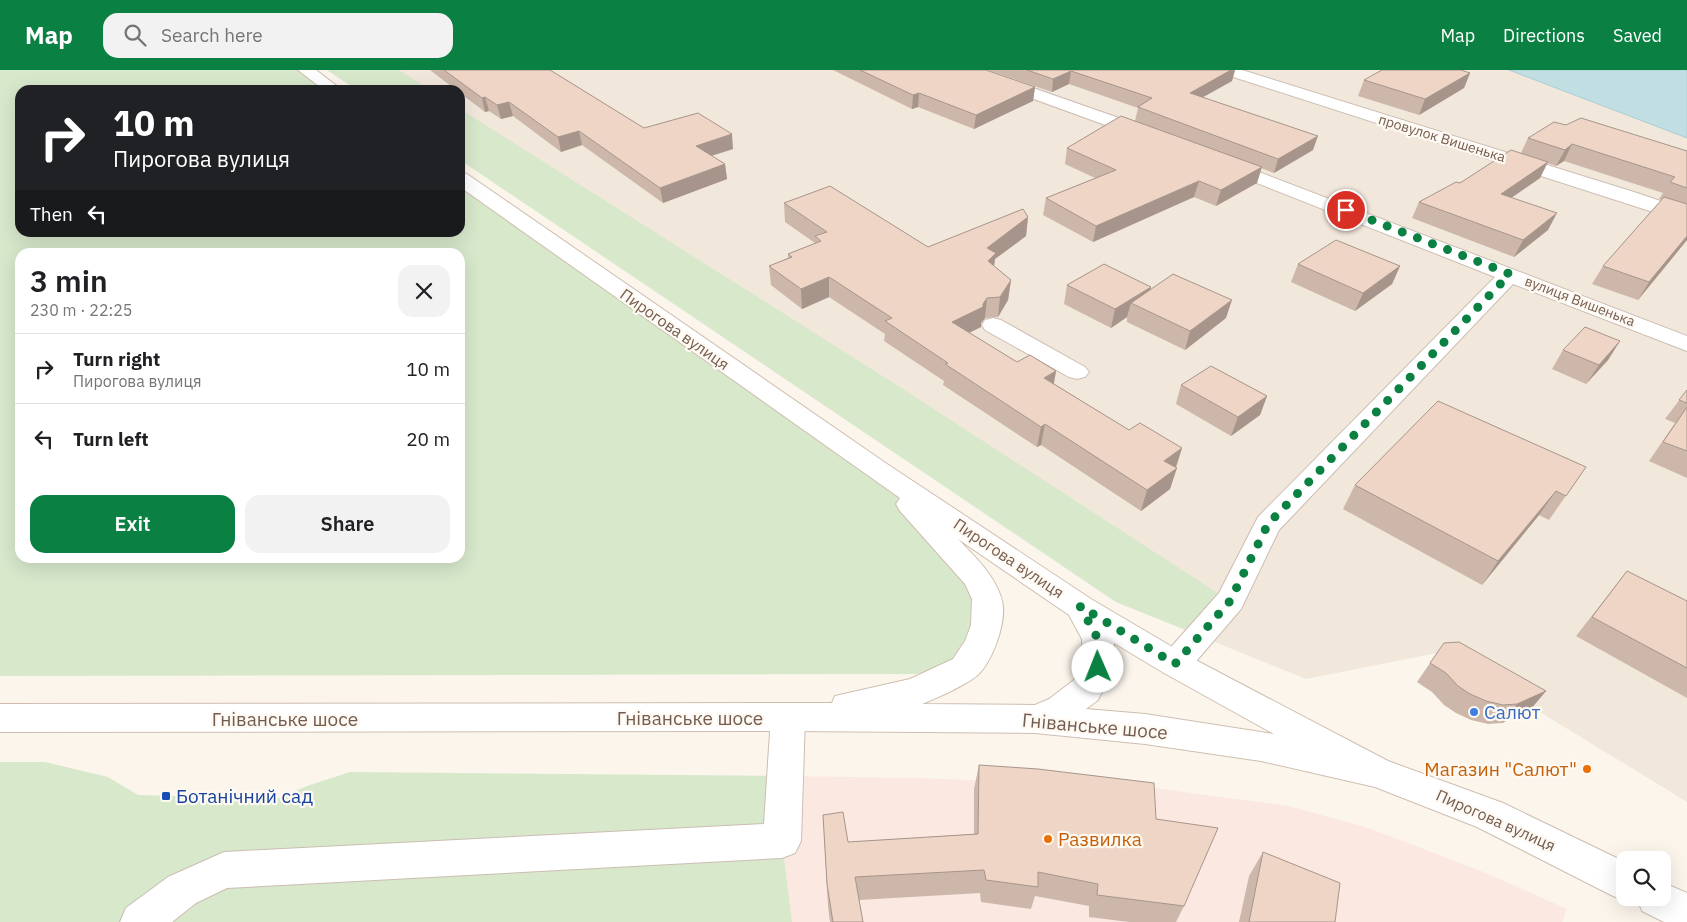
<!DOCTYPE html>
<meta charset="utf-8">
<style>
body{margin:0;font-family:"IBM Plex Sans",sans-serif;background:#f2f2f2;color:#202124;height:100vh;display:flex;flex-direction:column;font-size:19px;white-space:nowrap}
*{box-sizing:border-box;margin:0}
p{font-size:16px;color:#757577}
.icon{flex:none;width:28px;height:28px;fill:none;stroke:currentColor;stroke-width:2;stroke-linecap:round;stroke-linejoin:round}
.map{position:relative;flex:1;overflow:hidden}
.side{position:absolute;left:15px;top:178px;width:450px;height:315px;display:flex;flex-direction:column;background:#fff;border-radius:15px;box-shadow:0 5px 20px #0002}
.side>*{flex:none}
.top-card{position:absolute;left:15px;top:15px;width:450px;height:152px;border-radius:15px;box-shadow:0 5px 20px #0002;background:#202124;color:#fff;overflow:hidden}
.fabs{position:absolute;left:1616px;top:781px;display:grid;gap:10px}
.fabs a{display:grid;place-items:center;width:55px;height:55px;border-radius:10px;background:#fff;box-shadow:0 5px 20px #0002;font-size:25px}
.pin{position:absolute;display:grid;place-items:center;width:42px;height:42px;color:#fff;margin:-21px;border:2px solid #fff;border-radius:50%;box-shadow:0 1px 5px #0007}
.me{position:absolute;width:55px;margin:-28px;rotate:359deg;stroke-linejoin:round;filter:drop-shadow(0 0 4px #0008)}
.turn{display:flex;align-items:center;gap:18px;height:105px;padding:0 15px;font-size:22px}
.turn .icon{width:65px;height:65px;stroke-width:2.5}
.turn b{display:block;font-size:35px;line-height:42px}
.then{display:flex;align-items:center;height:48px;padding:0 15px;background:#0003;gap:10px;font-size:19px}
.round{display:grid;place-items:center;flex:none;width:52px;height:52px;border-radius:15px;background:#f2f2f2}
.headline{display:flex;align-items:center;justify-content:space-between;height:85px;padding:0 15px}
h1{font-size:30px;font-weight:600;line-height:38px}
.primary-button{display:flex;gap:10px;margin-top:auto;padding:10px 15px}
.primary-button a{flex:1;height:58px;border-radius:15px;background:#0b8043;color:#fff;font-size:20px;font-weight:600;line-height:58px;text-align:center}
.primary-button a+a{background:#f2f2f2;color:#202124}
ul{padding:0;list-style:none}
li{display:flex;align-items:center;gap:15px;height:70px;padding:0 15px;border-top:1px solid #e0e0e0}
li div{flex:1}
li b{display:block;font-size:19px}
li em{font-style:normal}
header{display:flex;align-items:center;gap:30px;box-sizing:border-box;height:70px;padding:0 25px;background:#0b8043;color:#fff}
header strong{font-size:24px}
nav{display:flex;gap:28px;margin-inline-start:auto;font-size:18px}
.search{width:350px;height:45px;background:#f2f2f2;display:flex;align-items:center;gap:12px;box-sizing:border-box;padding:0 18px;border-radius:15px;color:#757577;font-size:19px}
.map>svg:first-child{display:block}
</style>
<header>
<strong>Map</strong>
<div class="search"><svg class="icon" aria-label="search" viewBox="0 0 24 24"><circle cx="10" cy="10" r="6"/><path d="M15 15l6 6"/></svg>Search here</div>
<nav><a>Map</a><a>Directions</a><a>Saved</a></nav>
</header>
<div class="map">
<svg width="1687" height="852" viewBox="0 0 1687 852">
<rect width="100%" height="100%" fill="#fbf5ec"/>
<polygon fill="#f2e7db" points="327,0 1509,0 1687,68 1687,732 1442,582 1306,609 1116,532 460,89 460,20 357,20"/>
<polygon fill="#fae8e1" points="786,706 917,708 1146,717 1288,736 1365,757 1408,773 1486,803 1567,839 1562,852 792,852 782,771"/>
<g fill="#d7e8cb" fill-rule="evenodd">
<path d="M0,0H306L335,20H20V162H460V108L878,400L987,529L964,598L916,604L0,606ZM20,182H460V488H20Z"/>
<polygon points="327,0 399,0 430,20 357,20"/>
<polygon points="460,39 892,312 1230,531 1201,566 1116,532 460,90"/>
<polygon points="0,692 45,692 108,707 138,725 277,729 307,716 350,702 786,706 782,771 792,852 0,852"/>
</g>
<polygon fill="#c1dfe3" stroke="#a9ced4" points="1509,0 1687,0 1687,68"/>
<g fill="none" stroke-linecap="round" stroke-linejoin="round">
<defs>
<g id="street">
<polygon points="959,0 982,0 1153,60 1156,64 1153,68 1147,69 1141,68 962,3"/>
<polygon points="1218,0 1242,0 1637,123 1687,140 1687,153 1221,3"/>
<polygon points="1225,89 1687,266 1687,281 1513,214 1279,460 1241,539 1186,603 1175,607 1164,603 1159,594 1164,585 1219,523 1258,447 1495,207 1219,98 1216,94 1219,90"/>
<polygon points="993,248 1001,250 1085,297 1089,302 1085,307 1077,309 1069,307 985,260 982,255 985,250"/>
<polygon points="788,633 800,637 805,647 801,771 795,783 782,788 227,818 196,833 172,852 120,852 126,838 168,807 224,782 764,754 771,647 776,637"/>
</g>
<g id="secondary">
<polygon points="298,0 316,0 342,20 324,20"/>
<path d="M460,102L467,104L887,394L1091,529L1186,585L1388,691L1503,733L1625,792V828H1633L1625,831L1611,825L1477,757L1375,717L1261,691L1145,674L1035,663L788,661L0,662V634L832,633L835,626L910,609L953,589L965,571L971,555L972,529L965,514L900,441L896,434L900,428L460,117ZM958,469L1069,545L1082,569V596L1074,610L1049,629L1035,635L922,634C937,628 961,617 974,608C992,596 1009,548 1001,527C993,503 975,487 958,469ZM1114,573L1164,603L1274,664L1145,644L1086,639L1098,630L1114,597Z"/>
<polygon points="1662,812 1687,823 1687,852 1664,852 1642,841 1637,828 1662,828"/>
</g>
</defs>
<use href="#street" stroke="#ccbdb2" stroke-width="2"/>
<use href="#secondary" stroke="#cfbeb0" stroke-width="2"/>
<use href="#street" fill="#fff" fill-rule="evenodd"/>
<use href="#secondary" fill="#fff" fill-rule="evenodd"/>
</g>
<g fill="#cdb7aa">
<polygon points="430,0 550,0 644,58 733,79 712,86 725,94 727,109 663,133 582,75 561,82 513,46 501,49 489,41 485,42 460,23 460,20 456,20"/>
<polygon points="833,0 986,0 1035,17 1033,31 974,59 918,37 912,39"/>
<polygon points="988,0 1235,0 1232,11 1203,27 1313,80 1274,103 1261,98 1257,113 1216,136 1194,127 1093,172 1043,145 1046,128 1095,108 1065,94 1067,78 1135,51 1138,38 1069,14 1052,22"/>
<polygon points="1470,3 1464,18 1419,45 1358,26 1364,10"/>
<polygon points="1566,55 1687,81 1687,170 1638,230 1592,214 1603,196 1662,130 1659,129 1663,123 1564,91 1556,96 1547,93 1540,108 1511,127 1548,160 1514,187 1412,148 1419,132 1521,83 1528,68"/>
<polygon points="784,133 928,177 1028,147 1026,166 995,189 994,196 1011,210 1008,230 998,247 985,248 981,253 981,257 969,263 1017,292 1056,301 1054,314 1129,360 1182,378 1170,419 1141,441 1041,375 1037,377 943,315 944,311 884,271 885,264 829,227 802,239 771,215 769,196 788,188 788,184 815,173 785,152"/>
<polygon points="1298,194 1400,196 1392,214 1355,241 1291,212"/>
<polygon points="1067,215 1151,219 1226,248 1185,280 1127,252 1127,247 1111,258 1064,234"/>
<polygon points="1620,271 1608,290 1586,314 1552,299 1563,280"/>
<polygon points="1181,315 1267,326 1260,345 1231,366 1176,334"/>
<polygon points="1687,320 1687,408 1649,391 1675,353 1665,349"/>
<polygon points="1586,397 1549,450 1539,445 1482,515 1343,439 1355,415"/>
<polygon points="1627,501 1687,531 1687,628 1576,566"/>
<polygon points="1430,593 1546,621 1530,640 1502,653 1488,654 1471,650 1456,643 1444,635 1432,622 1417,612"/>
<polygon points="979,695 1156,749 1184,836 1176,852 1129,852 1089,847 1089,836 1035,826 1031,839 981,832 980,823 859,830 863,852 830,852 828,836 823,745 848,772 974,764 974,719"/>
<polygon points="1263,782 1335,852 1239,852 1249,806"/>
</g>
<g fill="#a7958b">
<polygon points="1231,0 1235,0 1232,11 1187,36 1190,23"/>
<polygon points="1071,1 1069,14 1052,22 1053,9"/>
<polygon points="1470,3 1464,18 1419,45 1425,29"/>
<polygon points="1035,17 1033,31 974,59 976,45"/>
<polygon points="919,23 918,37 912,39 913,25"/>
<polygon points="485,27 489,41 485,42 482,28"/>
<polygon points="509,32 513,46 501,49 497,35"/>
<polygon points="579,61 582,75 561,82 558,67"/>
<polygon points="732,64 733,79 697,90 696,76"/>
<polygon points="1318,66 1313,80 1274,103 1278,89"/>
<polygon points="1572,74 1564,91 1556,96 1565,80"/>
<polygon points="1548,92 1540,108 1494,140 1501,124"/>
<polygon points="725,94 727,109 663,133 660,118"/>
<polygon points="1262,97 1257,113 1216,136 1221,120"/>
<polygon points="1199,111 1194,127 1093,172 1096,156"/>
<polygon points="1557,143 1548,160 1514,187 1523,170"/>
<polygon points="1028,147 1026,166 995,189 993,203 986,211 987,178"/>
<polygon points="1687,166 1687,170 1638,230 1649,212"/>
<polygon points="1400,196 1392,214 1355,241 1363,223"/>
<polygon points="829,207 829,227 802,239 801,219"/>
<polygon points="1011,210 1008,230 998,247 1000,227"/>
<polygon points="1151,217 1147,235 1131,233 1127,247 1111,258 1115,239"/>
<polygon points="987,228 985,248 981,253 981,257 950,272 952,252 983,234"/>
<polygon points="1232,230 1226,248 1185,280 1190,261"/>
<polygon points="1620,271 1608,290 1586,314 1599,295"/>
<polygon points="1056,301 1052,322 1044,308"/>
<polygon points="1267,326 1260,345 1231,366 1238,347"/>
<polygon points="1045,354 1041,375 1037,377 1041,357"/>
<polygon points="1182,378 1175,399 1164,391"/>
<polygon points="1177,398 1170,419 1141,441 1147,420"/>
<polygon points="1556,421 1539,445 1482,515 1498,491"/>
<polygon points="1546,621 1530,640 1502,653 1517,634"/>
</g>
<g fill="#eed5c6" stroke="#a7958b">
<polygon points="444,0 550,0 644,58 698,43 732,64 696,76 725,94 660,118 579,61 558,67 509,32 497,35 485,27 482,28"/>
<polygon points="860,0 986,0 1035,17 976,45 919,23 913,25"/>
<polygon points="1027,0 1231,0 1190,23 1318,66 1278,89 1138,37 1152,28 1071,1 1053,9"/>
<polygon points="1382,0 1461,0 1470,3 1425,29 1364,10"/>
<polygon points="1121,46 1262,97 1221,120 1199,111 1096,156 1046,128 1116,100 1067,78"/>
<polygon points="1581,48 1687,81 1687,118 1670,112 1675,107 1572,74 1565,80 1528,68 1554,52 1566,55"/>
<polygon points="1511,80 1548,92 1501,124 1557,143 1523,170 1419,132 1456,112 1460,113"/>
<polygon points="830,116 928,177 1023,139 1028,147 987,178 996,183 988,191 1011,210 1000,227 987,228 983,234 983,237 952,252 1017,292 1030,285 1056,301 1044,308 1129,360 1140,353 1182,378 1164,391 1177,398 1147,420 1045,354 1041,357 945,294 948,293 885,251 892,248 829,207 801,219 769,196 792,187 788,184 821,171 815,166 827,162 784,133"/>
<polygon points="1664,127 1687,134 1687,166 1649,212 1603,196"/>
<polygon points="1336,170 1400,196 1363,223 1298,194"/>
<polygon points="1104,194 1151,217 1115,239 1067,215"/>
<polygon points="1173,204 1232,230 1190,261 1131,233"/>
<polygon points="1585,257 1620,271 1599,295 1563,280"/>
<polygon points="1211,296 1267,326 1238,347 1181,315"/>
<polygon points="1687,320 1687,333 1679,330"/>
<polygon points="1438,331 1586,397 1566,426 1556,421 1498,491 1355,415"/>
<polygon points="1687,337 1687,381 1663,372"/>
<polygon points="1627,501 1687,531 1687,598 1592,547"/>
<polygon points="1459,572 1546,621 1517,634 1503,635 1486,631 1470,624 1458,616 1446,603 1430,593 1444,573"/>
<polygon points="979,695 1038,699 1154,713 1156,749 1218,758 1184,836 1097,825 1098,814 1038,802 1038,817 986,810 984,800 855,807 863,852 833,852 827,814 823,745 843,742 848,772 978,764"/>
<polygon points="1263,782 1340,813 1335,852 1249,852"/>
</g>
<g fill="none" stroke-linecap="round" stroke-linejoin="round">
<polyline stroke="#0b8043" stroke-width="9" stroke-dasharray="0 16.2" points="1098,597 1098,569 1080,536 1175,594 1230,531 1268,454 1510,204 1346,140"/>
</g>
<circle fill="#3f7fe0" stroke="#fef9f2" stroke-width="2" cx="1474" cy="642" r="5"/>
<g fill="#e8710a" stroke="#fef9f2" stroke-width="2">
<circle cx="1587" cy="699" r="5"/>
<circle cx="1048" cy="769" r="5"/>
</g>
<rect fill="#1a4fb4" stroke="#fef9f2" stroke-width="2" x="161" y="721" width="10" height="10" rx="2.5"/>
<g text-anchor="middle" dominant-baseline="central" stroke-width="4.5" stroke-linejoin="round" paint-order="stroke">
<g font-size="14" fill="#745d50" stroke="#fef9f2">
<text transform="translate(1442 68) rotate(17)">провулок Вишенька</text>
<text transform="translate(1580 231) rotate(21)">вулиця Вишенька</text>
</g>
<g font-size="16" fill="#745d50" stroke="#fef9f2">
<text transform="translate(675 259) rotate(35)">Пирогова вулиця</text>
<text transform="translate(1009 488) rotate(34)">Пирогова вулиця</text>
<text transform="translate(1496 750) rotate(24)">Пирогова вулиця</text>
</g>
<g font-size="19" fill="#366cbe" stroke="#fef9f2" text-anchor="start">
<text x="1484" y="642">Салют</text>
</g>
<g font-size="19" fill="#745d50" stroke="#fef9f2">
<text x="690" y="648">Гніванське шосе</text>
<text x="285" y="649">Гніванське шосе</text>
<text transform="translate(1095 656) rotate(5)">Гніванське шосе</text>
</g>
<g font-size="19" fill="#c56008" stroke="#fef9f2" text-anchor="end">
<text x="1577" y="699">Магазин "Салют"</text>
<text x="1058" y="769" text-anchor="start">Развилка</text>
</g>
<g font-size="19" fill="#164399" stroke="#fef9f2" text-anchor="start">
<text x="176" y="726">Ботанічний сад</text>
</g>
</g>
</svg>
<div class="fabs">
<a><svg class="icon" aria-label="search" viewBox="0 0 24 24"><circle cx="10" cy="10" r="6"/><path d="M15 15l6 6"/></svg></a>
</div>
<div class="pin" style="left:1346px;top:140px;background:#d93025"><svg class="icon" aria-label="arrive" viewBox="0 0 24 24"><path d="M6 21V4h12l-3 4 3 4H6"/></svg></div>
<svg class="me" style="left:1098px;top:597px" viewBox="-20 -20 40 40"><circle r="19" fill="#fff"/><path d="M0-13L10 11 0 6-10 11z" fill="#0b8043"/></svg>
<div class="top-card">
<div class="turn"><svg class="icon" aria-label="right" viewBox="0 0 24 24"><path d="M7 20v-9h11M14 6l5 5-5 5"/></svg><div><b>10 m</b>Пирогова вулиця</div></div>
<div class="then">Then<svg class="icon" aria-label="left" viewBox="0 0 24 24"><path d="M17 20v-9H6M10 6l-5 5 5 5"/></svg></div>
</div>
<section class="side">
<div class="headline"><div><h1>3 min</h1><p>230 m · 22:25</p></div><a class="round"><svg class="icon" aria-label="close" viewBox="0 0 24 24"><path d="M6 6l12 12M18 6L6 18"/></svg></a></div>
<ul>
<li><svg class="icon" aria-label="right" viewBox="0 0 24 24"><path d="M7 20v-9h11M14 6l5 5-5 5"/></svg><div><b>Turn right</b><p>Пирогова вулиця</p></div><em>10 m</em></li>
<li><svg class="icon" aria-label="left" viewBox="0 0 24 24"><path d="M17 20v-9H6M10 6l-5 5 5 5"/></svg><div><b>Turn left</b></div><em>20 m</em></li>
</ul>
<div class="primary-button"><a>Exit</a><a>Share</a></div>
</section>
</div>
